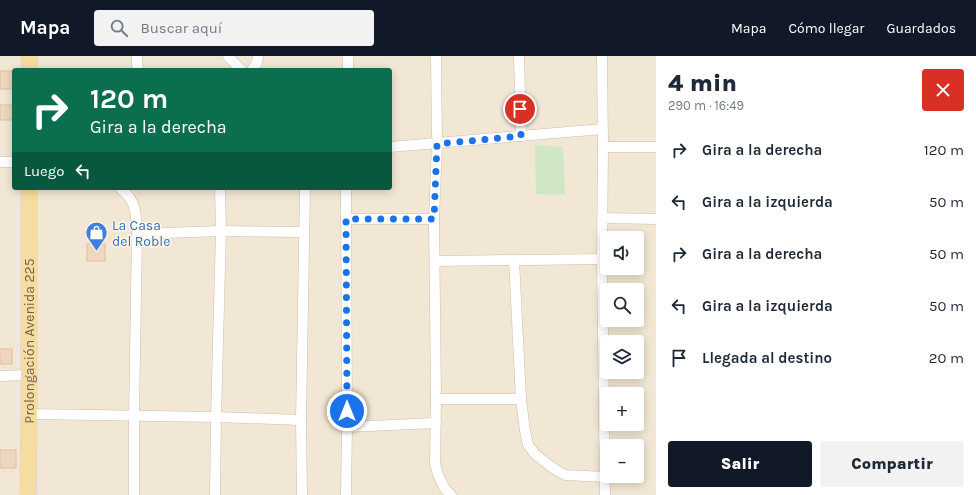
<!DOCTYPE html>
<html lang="es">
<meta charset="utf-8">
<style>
body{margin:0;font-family:Karla,sans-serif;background:#f2f2f3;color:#1f2937;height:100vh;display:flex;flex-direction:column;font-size:15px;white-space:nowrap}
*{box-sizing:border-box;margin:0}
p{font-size:13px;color:#747a83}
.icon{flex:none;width:22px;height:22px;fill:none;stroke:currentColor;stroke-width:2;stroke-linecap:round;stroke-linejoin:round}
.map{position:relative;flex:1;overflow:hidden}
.sheet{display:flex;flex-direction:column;background:#fff;width:320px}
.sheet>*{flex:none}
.banner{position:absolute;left:12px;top:12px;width:380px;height:122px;border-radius:4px;box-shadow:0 2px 10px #0003;background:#0b6e4f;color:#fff;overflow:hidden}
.buttons{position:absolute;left:600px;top:175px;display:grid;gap:8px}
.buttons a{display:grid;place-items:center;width:44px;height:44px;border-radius:4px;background:#fff;box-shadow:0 2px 10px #0003;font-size:20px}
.pin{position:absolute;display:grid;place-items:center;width:34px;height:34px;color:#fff;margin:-17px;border:2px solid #fff;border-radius:50%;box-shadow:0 1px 4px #0007}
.me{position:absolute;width:44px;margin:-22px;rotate:0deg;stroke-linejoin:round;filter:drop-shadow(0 0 3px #0008)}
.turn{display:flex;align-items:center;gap:14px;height:84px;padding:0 12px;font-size:18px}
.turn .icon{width:52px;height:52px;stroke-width:2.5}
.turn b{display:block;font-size:28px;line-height:34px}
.then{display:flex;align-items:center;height:38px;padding:0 12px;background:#0003;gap:8px;font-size:15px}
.round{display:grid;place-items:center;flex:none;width:42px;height:42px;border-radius:4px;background:#f2f2f3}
.head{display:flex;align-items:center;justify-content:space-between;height:68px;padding:0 12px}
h1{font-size:24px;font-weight:800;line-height:30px}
.cta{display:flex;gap:8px;margin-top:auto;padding:8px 12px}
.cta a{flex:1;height:46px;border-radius:4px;background:#111827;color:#fff;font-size:16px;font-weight:800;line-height:46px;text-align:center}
.cta a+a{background:#f2f2f3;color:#1f2937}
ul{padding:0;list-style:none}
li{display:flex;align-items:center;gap:12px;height:52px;padding:0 12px}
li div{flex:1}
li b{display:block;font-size:15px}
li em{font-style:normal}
header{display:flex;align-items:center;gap:24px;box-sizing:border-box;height:56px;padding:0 20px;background:#111827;color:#fff}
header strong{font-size:19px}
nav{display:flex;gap:22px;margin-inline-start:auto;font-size:14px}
.search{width:280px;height:36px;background:#f2f2f3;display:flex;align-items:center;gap:10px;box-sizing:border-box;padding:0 14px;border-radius:4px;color:#747a83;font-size:15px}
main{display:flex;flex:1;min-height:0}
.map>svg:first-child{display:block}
</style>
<header>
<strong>Mapa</strong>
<div class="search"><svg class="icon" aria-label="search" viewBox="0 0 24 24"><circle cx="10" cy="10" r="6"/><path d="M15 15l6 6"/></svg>Buscar aquí</div>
<nav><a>Mapa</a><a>Cómo llegar</a><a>Guardados</a></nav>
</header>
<main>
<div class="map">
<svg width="656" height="439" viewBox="0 0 656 439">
<rect width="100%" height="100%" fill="#fbf4e5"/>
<path fill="#f2e7d4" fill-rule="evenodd" d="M0,0H656V439H0ZM14,14H390V132H14ZM607,182H637V212H607ZM607,234H637V264H607ZM607,286H637V316H607ZM607,338H637V368H607ZM607,390H637V420H607Z"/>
<polygon fill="#d0e7c5" points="535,89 563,91 565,139 536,138"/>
<g fill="#eed6bf" stroke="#e0bea0">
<rect x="0" y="15" width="14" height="18"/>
<rect x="0" y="49" width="14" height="15"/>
<rect x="87" y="188" width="18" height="17"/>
<rect x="0" y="293" width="12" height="15"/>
<rect x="0" y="394" width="16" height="18"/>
</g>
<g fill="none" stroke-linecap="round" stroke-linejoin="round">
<defs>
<g id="street">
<polyline points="137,0 137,8 139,14"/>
<polyline points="228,0 241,14"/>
<polyline points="436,0 437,88 434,163 436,343 435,408 438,419 445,433 451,439"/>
<polyline points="519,0 521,80"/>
<polyline points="602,0 603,91 602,203 605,439"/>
<polyline points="252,14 257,7 258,0"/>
<polyline points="348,14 348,0"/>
<polyline points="390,91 603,73"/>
<polyline points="603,91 656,91"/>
<polyline points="0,106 14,106"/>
<path d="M120,132C123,135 127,138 129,141C137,151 136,166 137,178L134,360V439"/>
<polyline points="602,162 656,163"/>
<polyline points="346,163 434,163"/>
<polyline points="137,178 221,175 304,176"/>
<polyline points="514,204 521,343 525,375 528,389 535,398 546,407 556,414 565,419 605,421"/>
<polyline points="435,205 602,203"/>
<polyline points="0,320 29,319"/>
<polyline points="436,343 521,343"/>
<polyline points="29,358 216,361 301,364"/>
<polyline points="347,371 436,367"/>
<polyline points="215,439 216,361 221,175 220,132"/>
<polyline points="302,439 301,364 305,132"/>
<polyline points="346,439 347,371 346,132"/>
</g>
<g id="primary">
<polyline points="29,0 30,14"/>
<path id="s1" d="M28,439L29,358V132"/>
</g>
</defs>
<use href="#street" stroke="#ccbdac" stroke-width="11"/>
<use href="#primary" stroke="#d8d2cd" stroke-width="17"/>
<use href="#street" stroke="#fff" stroke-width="10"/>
<use href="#primary" stroke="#f5dda2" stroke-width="16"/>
</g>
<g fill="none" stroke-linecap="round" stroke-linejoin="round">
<polyline stroke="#1a73e8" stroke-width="7" stroke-dasharray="0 12.6" points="347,355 346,163 434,163 437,88 521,80 520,53"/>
</g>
<defs>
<symbol id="shop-pin" viewBox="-11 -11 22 30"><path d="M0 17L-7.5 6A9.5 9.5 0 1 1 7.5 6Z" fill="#3f7fe0" stroke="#fef8eb"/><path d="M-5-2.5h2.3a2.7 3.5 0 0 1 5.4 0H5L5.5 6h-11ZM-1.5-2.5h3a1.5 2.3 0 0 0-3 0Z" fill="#fff"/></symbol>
</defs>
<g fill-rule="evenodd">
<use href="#shop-pin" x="84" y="164" width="25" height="34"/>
</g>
<g text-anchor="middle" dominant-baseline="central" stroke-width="3" stroke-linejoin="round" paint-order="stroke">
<g font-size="14" fill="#366cbe" stroke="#fef8eb" text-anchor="start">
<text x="112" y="169">La Casa<tspan x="112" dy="16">del Roble</tspan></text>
</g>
<g font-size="14" fill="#725d4c" stroke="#fef8eb">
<text stroke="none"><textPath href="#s1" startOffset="154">Prolongación Avenida 225</textPath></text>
</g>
</g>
</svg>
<div class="buttons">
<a><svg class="icon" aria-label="sound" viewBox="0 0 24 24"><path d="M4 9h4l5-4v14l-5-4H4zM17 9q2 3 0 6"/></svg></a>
<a><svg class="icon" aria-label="search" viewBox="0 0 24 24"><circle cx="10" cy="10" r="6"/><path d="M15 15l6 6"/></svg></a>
<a><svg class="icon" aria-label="layers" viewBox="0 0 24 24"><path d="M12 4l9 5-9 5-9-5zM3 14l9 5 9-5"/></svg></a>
<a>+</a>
<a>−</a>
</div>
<div class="pin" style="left:520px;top:53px;background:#d93025"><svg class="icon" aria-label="arrive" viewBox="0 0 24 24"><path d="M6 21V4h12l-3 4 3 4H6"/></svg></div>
<svg class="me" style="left:347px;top:355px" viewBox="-20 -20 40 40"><circle r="17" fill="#1a73e8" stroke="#fff" stroke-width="3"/><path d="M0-11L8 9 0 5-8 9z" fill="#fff"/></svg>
<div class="banner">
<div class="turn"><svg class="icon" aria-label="right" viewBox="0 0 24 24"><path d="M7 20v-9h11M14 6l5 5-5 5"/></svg><div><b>120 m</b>Gira a la derecha</div></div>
<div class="then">Luego<svg class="icon" aria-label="left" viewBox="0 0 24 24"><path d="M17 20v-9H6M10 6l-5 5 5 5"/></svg></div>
</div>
</div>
<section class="sheet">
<div class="head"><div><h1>4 min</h1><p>290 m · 16:49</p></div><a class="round" style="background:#d93025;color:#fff"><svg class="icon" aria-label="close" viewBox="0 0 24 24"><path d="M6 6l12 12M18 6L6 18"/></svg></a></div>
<ul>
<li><svg class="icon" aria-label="right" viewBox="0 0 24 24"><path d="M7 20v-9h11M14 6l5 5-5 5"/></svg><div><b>Gira a la derecha</b></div><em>120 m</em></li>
<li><svg class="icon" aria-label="left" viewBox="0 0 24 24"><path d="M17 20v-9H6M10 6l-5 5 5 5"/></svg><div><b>Gira a la izquierda</b></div><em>50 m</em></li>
<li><svg class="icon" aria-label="right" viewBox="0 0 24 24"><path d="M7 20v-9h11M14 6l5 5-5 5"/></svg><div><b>Gira a la derecha</b></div><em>50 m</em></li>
<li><svg class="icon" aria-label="left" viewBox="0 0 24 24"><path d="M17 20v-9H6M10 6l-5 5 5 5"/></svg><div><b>Gira a la izquierda</b></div><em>50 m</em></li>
<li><svg class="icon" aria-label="arrive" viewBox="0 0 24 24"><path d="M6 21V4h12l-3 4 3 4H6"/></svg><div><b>Llegada al destino</b></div><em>20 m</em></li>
</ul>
<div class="cta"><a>Salir</a><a>Compartir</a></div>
</section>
</main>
